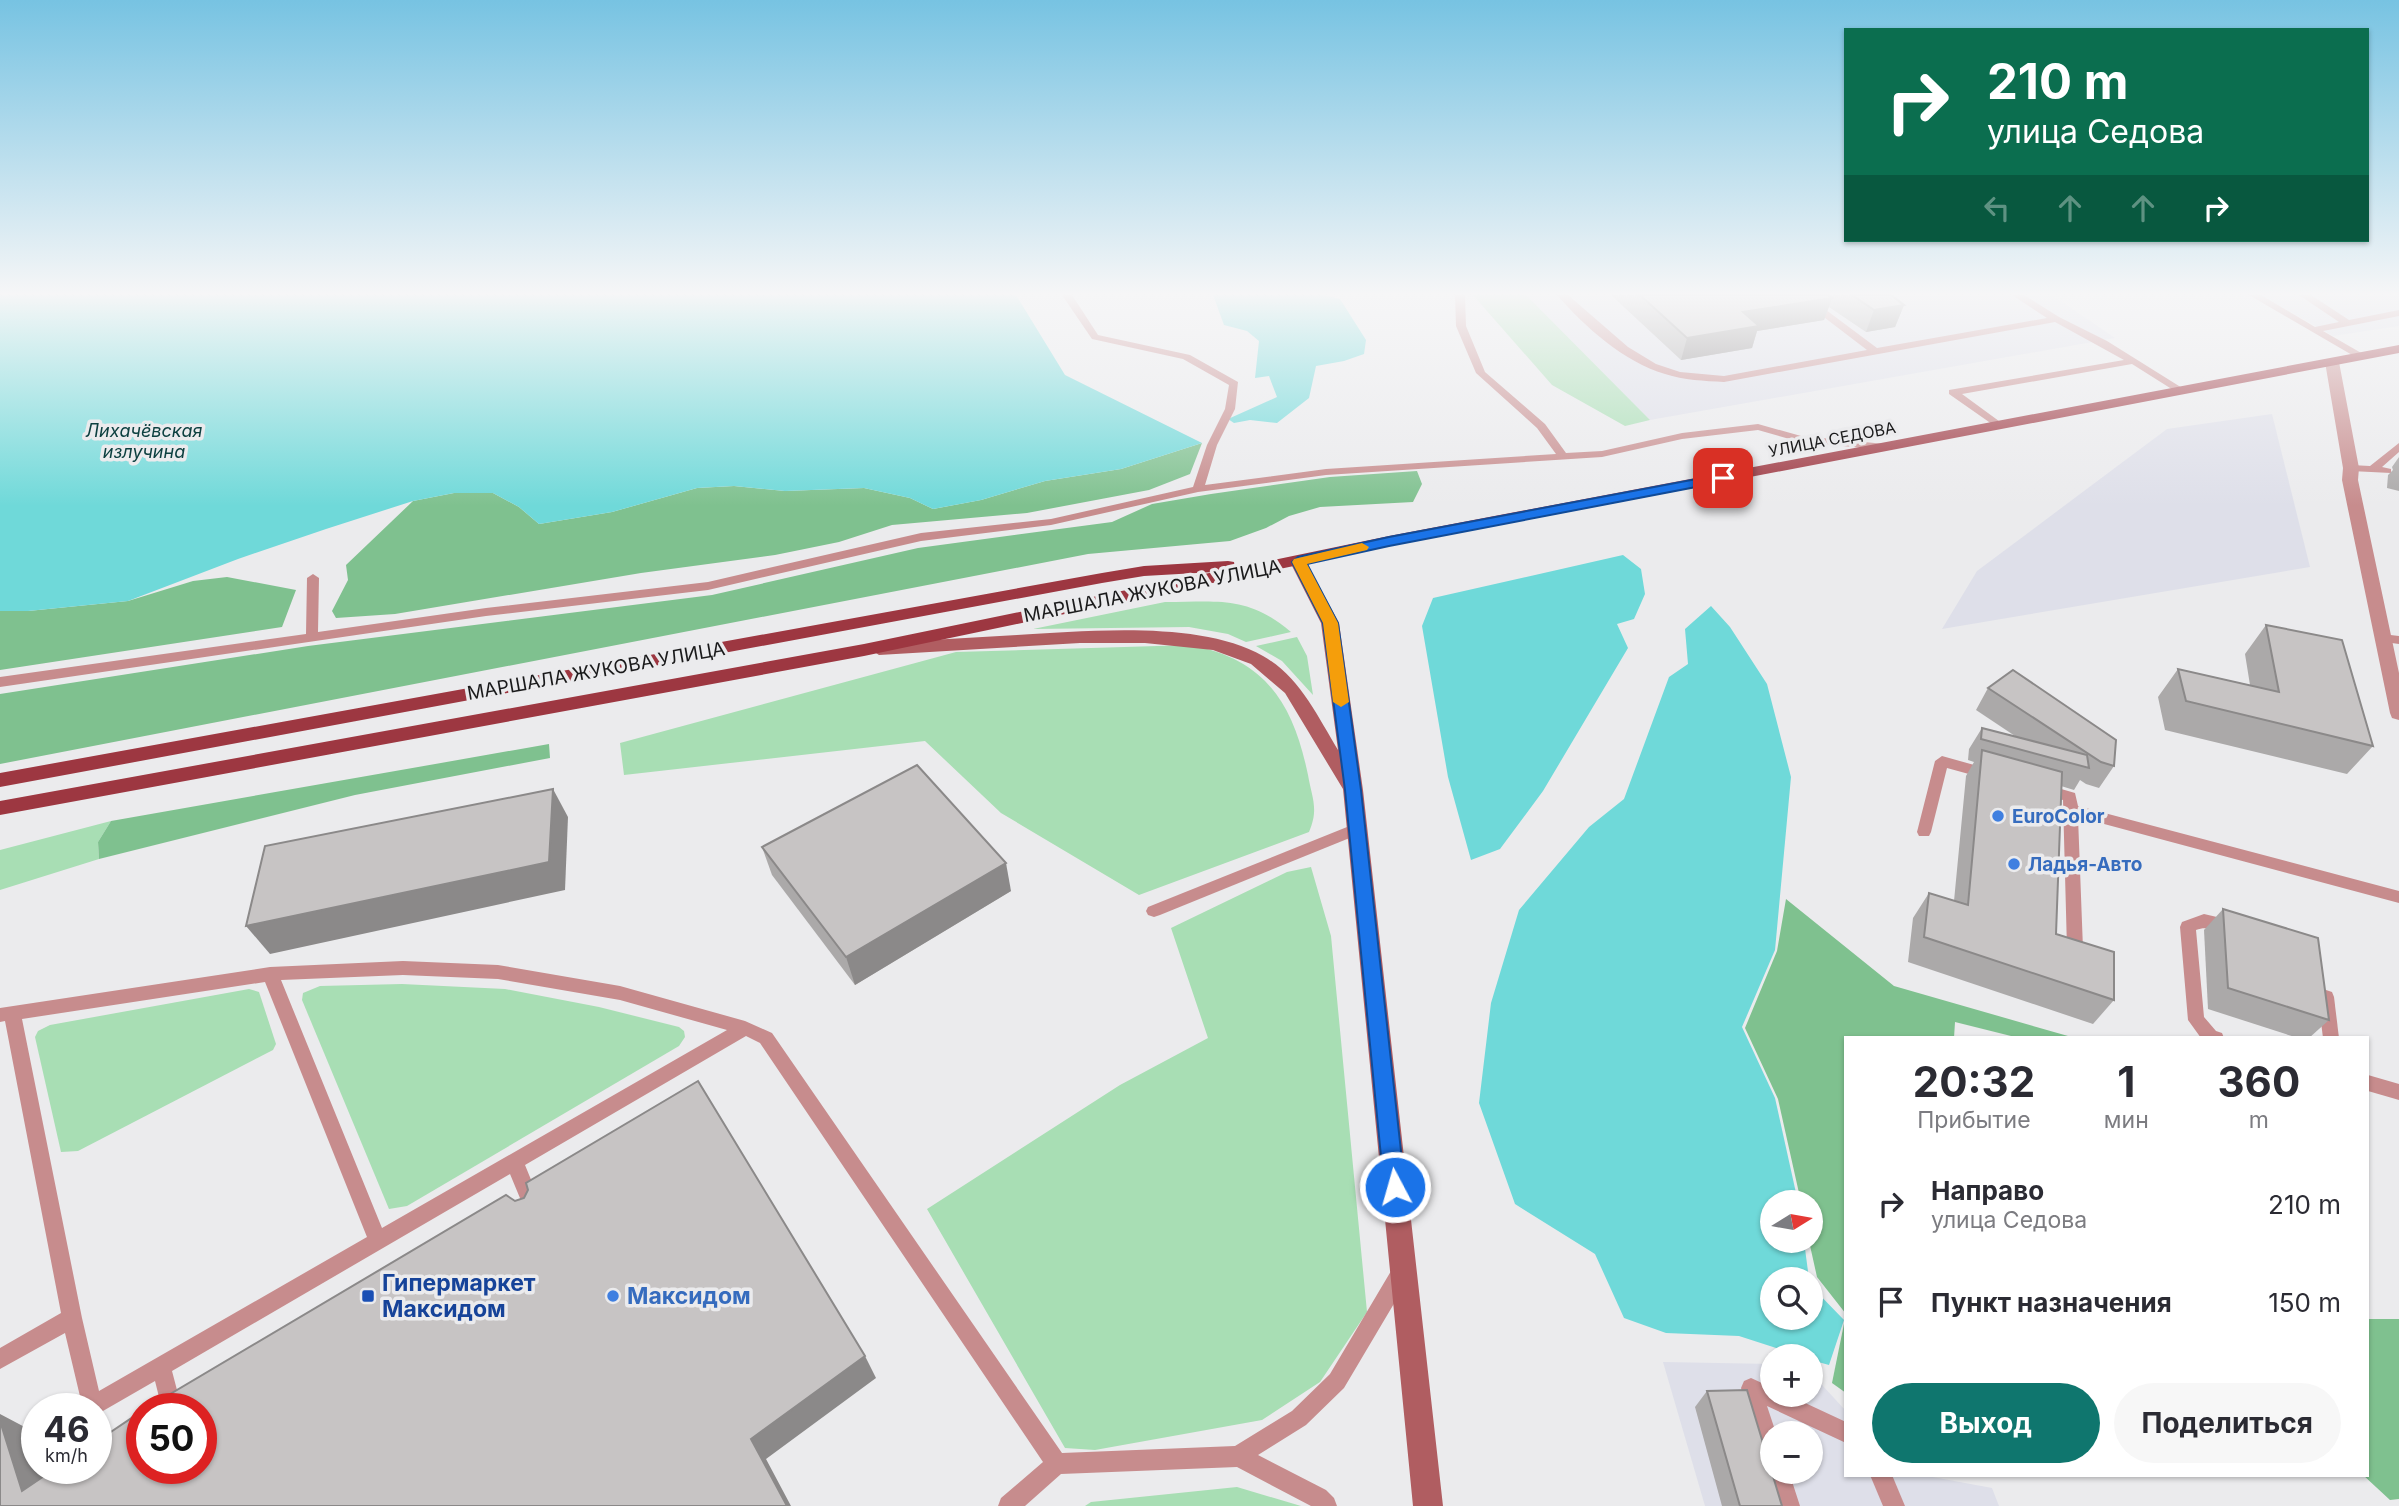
<!DOCTYPE html>
<html lang="ru">
<meta charset="utf-8">
<style>
body{margin:0;font-family:Inter,sans-serif;background:#f7f7f7;color:#2b2b33;height:100vh;display:flex;flex-direction:column;font-size:26px;white-space:nowrap}
*{box-sizing:border-box;margin:0}
p{font-size:23px;color:#7c7c81}
.icon{flex:none;width:38px;height:38px;fill:none;stroke:currentColor;stroke-width:2;stroke-linecap:round;stroke-linejoin:round}
.map{position:relative;flex:1;overflow:hidden}
.drawer{position:absolute;left:1844px;top:1036px;width:525px;height:441px;display:flex;flex-direction:column;background:#fff;border-radius:0px;box-shadow:0 2px 5px #0004}
.drawer>*{flex:none}
.guide{position:absolute;left:1844px;top:28px;width:525px;height:214px;border-radius:0px;box-shadow:0 2px 5px #0004;background:#0b6e4f;color:#fff;overflow:hidden}
.needle{width:46px;rotate:79deg}
.buttons{position:absolute;left:1760px;top:1190px;display:grid;gap:14px}
.buttons a{display:grid;place-items:center;width:63px;height:63px;border-radius:50%;background:#fff;box-shadow:0 2px 5px #0004;font-size:35px}
.speed{position:absolute;left:21px;top:1393px;display:flex;gap:14px;font-size:35px;font-weight:700;text-align:center}
.speed>*{display:grid;place-content:center;width:91px;height:91px;border-radius:50%;background:#fff;box-shadow:0 2px 5px #0004;line-height:1}
.speed small{font-size:18px;font-weight:400}
.speed .limit{border:10px solid #d22;background:#fff;color:#111}
.pin{position:absolute;display:grid;place-items:center;width:60px;height:60px;color:#fff;margin:-30px;border-radius:14px;box-shadow:0 4px 10px #0006}
.me{position:absolute;width:77px;margin:-38px;rotate:354deg;stroke-linejoin:round;filter:drop-shadow(0 0 5px #0008)}
.turn{display:flex;align-items:center;gap:24px;height:147px;padding:0 28px;font-size:32px}
.turn .icon{width:91px;height:91px;stroke-width:2.5}
.turn b{display:block;font-size:49px;line-height:60px}
.lanes{display:flex;align-items:center;height:66px;padding:0 28px;background:#0003;justify-content:center;gap:35px;direction:ltr}
.lanes .off{opacity:.35}
.eta{display:flex;justify-content:space-evenly;align-items:center;height:119px;text-align:center}
.eta b{font-size:42px;font-weight:700;line-height:49px}
.action{display:flex;gap:14px;margin-top:auto;padding:14px 28px}
.action a{flex:1;height:80px;border-radius:42px;background:#0f766e;color:#fff;font-size:28px;font-weight:700;line-height:80px;text-align:center}
.action a+a{background:#f7f7f7;color:#2b2b33}
ul{padding:0;list-style:none}
li{display:flex;align-items:center;gap:21px;height:98px;padding:0 28px}
li div{flex:1}
li b{display:block;font-size:26px}
li em{font-style:normal}
.map>svg:first-child{display:block}
</style>
<div class="map">
<svg width="2399" height="1506" viewBox="0 0 2399 1506">
<rect width="100%" height="100%" fill="#ebebed"/>
<g fill="#dedfe9" fill-rule="evenodd">
<polygon points="1526,295 2052,295 2115,338 1650,420"/>
<polygon points="2261,295 2399,295 2399,326 2333,336"/>
<polygon points="2272,414 2310,567 1942,629 1977,571 2167,429"/>
<path d="M1663,1362L1773,1364V1395H1811V1373L1846,1411V1475H1922L1992,1488L1999,1506H1705ZM1773,1433H1811V1472H1773Z"/>
</g>
<g fill="#a8deb4">
<polygon points="1473,295 1526,295 1650,420 1625,426 1552,385"/>
<path d="M1165,602C1219,602 1247,595 1291,632L1246,642L1228,634L1189,627L1033,629Z"/>
<polygon points="1297,637 1307,656 1313,695 1282,661 1256,646"/>
<path d="M1191,645C1266,660 1293,703 1308,775C1312,798 1319,809 1309,832L1139,895L1001,813L925,741L624,775L620,743L956,652Z"/>
<polygon points="111,821 98,842 99,859 0,890 0,850"/>
<polygon points="1311,867 1331,936 1367,1312 1320,1382 1262,1420 1095,1450 1065,1448 927,1209 1120,1085 1208,1038 1171,928 1287,872"/>
<polygon points="402,984 505,989 599,1007 679,1027 684,1031 685,1037 679,1046 407,1206 389,1209 302,1000 303,993 320,986"/>
<polygon points="249,989 259,992 276,1044 273,1050 78,1151 61,1152 35,1037 38,1031 50,1025"/>
<polygon points="1237,1487 1301,1506 1085,1506 1091,1502"/>
</g>
<g fill="#7fc18f">
<polygon points="1202,443 1190,474 1149,490 1027,513 892,525 839,542 775,555 641,573 395,614 336,618 332,611 348,580 346,565 413,501 454,493 493,493 519,507 539,524 612,512 697,488 734,486 785,491 864,488 910,498 933,509 981,500 1045,481 1121,469"/>
<polygon points="1417,471 1422,484 1413,502 1320,507 1289,516 1266,528 1230,541 1088,554 0,764 0,694 308,646 712,595 918,548 1112,522 1152,504 1211,494 1330,477"/>
<polygon points="227,577 296,590 282,627 0,670 0,611 28,611 128,601 193,581"/>
<polygon points="549,744 550,758 355,795 99,859 98,842 111,821"/>
<polygon points="1786,899 1894,986 2075,1038 2019,1038 1955,1022 1954,1038 1846,1038 1846,1314 1817,1277 1809,1241 1811,1241 1811,1202 1801,1202 1778,1099 1745,1028 1777,951"/>
<polygon points="1846,1314 1846,1393 1832,1383"/>
<polygon points="2368,1319 2399,1319 2399,1499 2390,1500 2363,1475 2368,1475"/>
</g>
<g fill="#6fd9d9">
<polygon points="0,295 1016,295 1065,375 1202,443 1121,469 1045,481 981,500 933,509 910,498 864,488 785,491 734,486 697,488 612,512 539,524 519,507 493,493 454,493 413,501 326,529 238,559 128,601 28,611 0,611"/>
<polygon points="1213,295 1323,295 1340,299 1366,340 1364,354 1344,361 1316,366 1309,398 1277,423 1250,420 1234,423 1228,419 1277,397 1269,376 1255,378 1259,341 1247,331 1224,325"/>
<polygon points="1623,555 1641,569 1645,594 1634,619 1617,624 1628,648 1543,791 1500,849 1471,860 1448,777 1422,626 1433,598"/>
<polygon points="1711,606 1730,627 1767,684 1791,777 1775,950 1742,1027 1775,1098 1798,1202 1773,1202 1773,1241 1804,1241 1809,1279 1773,1279 1773,1318 1811,1318 1811,1286 1844,1320 1829,1365 1811,1360 1811,1356 1801,1356 1739,1336 1666,1333 1624,1318 1595,1254 1515,1204 1479,1103 1491,1003 1519,910 1589,827 1624,799 1669,677 1688,664 1685,629"/>
</g>
<g fill="none" stroke-linecap="round" stroke-linejoin="round">
<g fill="#c78c8d" fill-rule="evenodd">
<polygon points="1062,295 1072,295 1098,335 1190,355 1238,382 1235,409 1217,445 1205,485 1326,469 1556,454 1537,428 1476,373 1456,326 1455,295 1465,295 1466,326 1485,372 1545,424 1566,453 1602,451 1682,433 1758,424 1801,436 1885,444 1890,447 1885,450 1800,442 1758,430 1682,439 1602,457 1326,475 1198,492 1051,525 921,541 708,590 486,616 0,687 0,677 306,634 307,578 313,574 319,578 318,632 486,608 708,582 921,533 1051,519 1193,487 1207,445 1225,409 1229,385 1183,359 1092,339"/>
<path d="M1557,295H1568L1628,347L1656,364L1680,372L1724,376L1867,350L1795,295H1806L1877,348L2047,318L2012,295H2024L2059,317L2107,341L2187,391L2182,394L2178,393L2132,364L1962,394L2003,424L2004,426L1999,429L1949,394V390L2124,360L2055,322L1724,382C1704,381 1684,380 1665,374C1624,362 1585,327 1557,295Z"/>
<polygon points="2249,295 2261,295 2315,327 2339,322 2299,295 2311,295 2349,320 2399,310 2399,316 2323,331 2363,354 2364,356 2359,359"/>
<polygon points="2399,443 2399,452 2382,467 2391,469 2391,473 2351,471 2345,468 2351,465 2370,466"/>
<polygon points="2382,634 2399,636 2399,644 2377,641 2376,638 2377,635"/>
<polygon points="1942,756 1992,770 1994,774 1987,779 1947,768 1931,832 1929,836 1919,836 1917,832 1935,761"/>
<polygon points="2044,784 2075,793 2078,806 2399,891 2399,903 2078,817 2083,949 2081,954 2075,956 2069,954 2067,949 2063,800 2039,793 2037,789 2039,785"/>
<polygon points="1357,823 1362,825 1364,829 1362,833 1160,915 1154,917 1148,915 1146,911 1148,907"/>
<path d="M2204,914L2234,921L2236,926L2234,931C2220,935 2210,924 2196,930L2204,1017L2216,1031L2222,1033L2224,1038H2201L2188,1020L2180,927L2182,922Z"/>
<path d="M403,961L498,965L620,986L745,1021L772,1033L1062,1453L1235,1446L1292,1411L1330,1374L1394,1266L1401,1263L1408,1266L1411,1273L1408,1280L1344,1388L1306,1425L1258,1455L1326,1490L1334,1498L1337,1506H1311L1237,1467L1061,1474L1025,1506H998L1001,1498L1043,1462L760,1043L746,1036L525,1165L543,1209L541,1215L534,1218L527,1215L510,1174L172,1371L182,1409H162L155,1381L96,1415V1409H83L65,1333L0,1369V1348L61,1313L5,1021L0,1022V1008L270,967ZM403,975L498,979L620,1000L727,1030L382,1228L281,980ZM265,982L367,1237L99,1391L82,1318L22,1019Z"/>
<polygon points="2326,990 2332,992 2334,997 2339,1038 2323,1038 2318,997 2320,992"/>
<polygon points="2368,1075 2399,1084 2399,1100 2368,1091"/>
<polygon points="1751,1378 1773,1388 1773,1395 1788,1395 1846,1422 1846,1443 1767,1406 1776,1433 1773,1433 1773,1472 1789,1472 1800,1506 1778,1506 1767,1472 1770,1465 1766,1462 1762,1455 1741,1388 1744,1381"/>
<polygon points="1870,1475 1892,1475 1905,1506 1883,1506"/>
</g>
<polygon fill="#c78c8d" fill-rule="evenodd" points="2332,358 2339,362 2359,468 2358,480 2399,673 2399,720 2392,718 2390,713 2342,480 2343,468 2325,362"/>
<path fill="#b05d61" fill-rule="evenodd" d="M1298,557L1306,562L1339,623L1363,790L1443,1506H1413L1343,789L1285,693L1251,664L1213,650L1145,643H1080L879,655L870,649L879,643C925,640 971,638 1017,635C1088,631 1200,620 1263,656C1299,676 1317,715 1338,750L1321,623L1290,562Z"/>
<polygon fill="#9d3741" fill-rule="evenodd" points="2399,345 2399,353 1389,546 864,656 0,815 0,801 864,644 1214,572 1144,576 1102,583 0,787 0,773 1102,573 1144,566 1228,561 1234,562 1235,568 1389,536"/>
</g>
<g fill="#aba9a9">
<polygon points="1611,295 1891,295 1904,305 1895,327 1866,332 1829,307 1824,320 1757,331 1752,348 1681,360"/>
<polygon points="2399,457 2399,491 2387,488 2388,475 2393,470 2392,467"/>
<polygon points="2266,625 2373,746 2347,774 2165,730 2158,697 2178,669 2250,685 2245,654"/>
<polygon points="1988,688 2114,766 2099,788 2086,784 2080,780 2074,790 2061,786 2056,934 2114,1000 2093,1024 1908,962 1913,918 1929,893 1954,901 1966,776 1974,762 1968,760 1969,749 1982,728 2015,736 1976,710"/>
<polygon points="762,847 1011,891 855,985 772,875"/>
<polygon points="2223,909 2329,1020 2309,1038 2298,1038 2208,1009 2204,930"/>
<polygon points="1707,1391 1782,1506 1722,1506 1695,1407"/>
</g>
<g fill="#8b8989">
<polygon points="1832,298 1824,320 1757,331 1752,348 1681,360 1687,338 1743,312"/>
<polygon points="1904,305 1895,327 1866,332 1874,310"/>
<polygon points="553,789 568,817 565,890 270,954 246,926"/>
<polygon points="1006,863 1011,891 855,985 846,957"/>
<polygon points="865,1356 876,1378 766,1459 791,1506 787,1506 751,1439"/>
<polygon points="0,1414 36,1433 37,1468 48,1468 61,1506 22,1491 0,1421"/>
</g>
<g fill="#c7c4c4" stroke="#8b8989" stroke-width="2">
<polygon points="1640,295 1828,295 1832,298 1743,312 1759,326 1687,338"/>
<polygon points="1852,295 1891,295 1904,305 1874,310"/>
<polygon points="2266,625 2342,640 2373,746 2186,701 2178,669 2279,692"/>
<polygon points="2013,670 2116,740 2114,766 2101,762 1988,688"/>
<polygon points="1982,728 2087,755 2089,768 1981,739"/>
<polygon points="1982,750 2062,772 2056,934 2114,952 2114,1000 1924,937 1929,893 1968,905"/>
<polygon points="917,765 1006,863 846,957 762,847"/>
<polygon points="553,789 549,862 246,926 265,846"/>
<polygon points="2223,909 2318,938 2329,1020 2228,988"/>
<polygon points="698,1081 865,1356 751,1439 787,1506 0,1506 0,1421 22,1491 56,1468 96,1468 96,1442 142,1411 142,1468 201,1468 201,1409 145,1409 506,1195 515,1201 524,1198 528,1190 526,1183"/>
<polygon points="1747,1390 1782,1506 1740,1506 1707,1391"/>
</g>
<linearGradient id="sky" x2="0" y2="1"><stop stop-color="#77c3e2"/><stop offset="0.58" stop-color="#f6f6f7"/><stop offset="1" stop-color="#f6f6f7" stop-opacity="0"/></linearGradient>
<rect width="2399" height="506" fill="url(#sky)"/>
<polygon fill="#1a73e8" stroke="#114b97" stroke-width="2" points="1723,474 1729,478 1727,481 1389,546 1307,564 1338,623 1361,790 1405,1187 1402,1194 1395,1197 1387,1194 1384,1187 1345,790 1323,623 1292,562 1298,557 1389,537"/>
<polygon fill="#f59e0b" points="1362,543 1369,547 1367,550 1307,564 1338,623 1349,702 1341,707 1333,702 1323,623 1292,562 1294,559"/>
<g fill="#3f7fe0" stroke="#ebebed" stroke-width="2.5">
<circle cx="1998" cy="816" r="7"/>
<circle cx="2014" cy="864" r="7"/>
<circle cx="613" cy="1296" r="7"/>
</g>
<rect fill="#1a4fb4" stroke="#ebebed" stroke-width="2.5" x="361" y="1289" width="14" height="14" rx="3.5"/>
<g text-anchor="middle" dominant-baseline="central" stroke-width="7" stroke-linejoin="round" paint-order="stroke">
<g font-size="16" fill="#1a1a1b" stroke="#ebebed">
<text transform="translate(1832 439) rotate(-11)">УЛИЦА СЕДОВА</text>
</g>
<g font-size="18" font-style="italic" fill="#0d4040" stroke="#ebebed">
<text x="144" y="430">Лихачёвская<tspan x="144" dy="21">излучина</tspan></text>
</g>
<g font-size="19" fill="#1a1a1b" stroke="#ebebed">
<text transform="translate(1152 591) rotate(-11)">МАРШАЛА ЖУКОВА УЛИЦА</text>
<text transform="translate(596 671) rotate(-10)">МАРШАЛА ЖУКОВА УЛИЦА</text>
</g>
<g font-size="19" font-weight="bold" fill="#366cbe" stroke="#ebebed" text-anchor="start">
<text x="2012" y="816">EuroColor</text>
<text x="2028" y="864">Ладья-Авто</text>
</g>
<g font-size="23" font-weight="bold" fill="#164399" stroke="#ebebed" text-anchor="start">
<text x="382" y="1283">Гипермаркет<tspan x="382" dy="26">Максидом</tspan></text>
</g>
<g font-size="23" font-weight="bold" fill="#366cbe" stroke="#ebebed" text-anchor="start">
<text x="627" y="1296">Максидом</text>
</g>
</g>
</svg>
<div class="buttons">
<a><svg class="needle" viewBox="-14 -14 28 28"><path d="M0-13l5 13h-10z" fill="#e53935"/><path d="M0 13l5-13h-10z" fill="#7c7c81"/></svg></a>
<a><svg class="icon" aria-label="search" viewBox="0 0 24 24"><circle cx="10" cy="10" r="6"/><path d="M15 15l6 6"/></svg></a>
<a>+</a>
<a>−</a>
</div>
<div class="speed"><div>46<small>km/h</small></div><div class="limit">50</div></div>
<div class="pin" style="left:1723px;top:478px;background:#d93025"><svg class="icon" aria-label="arrive" viewBox="0 0 24 24"><path d="M6 21V4h12l-3 4 3 4H6"/></svg></div>
<svg class="me" style="left:1395px;top:1187px" viewBox="-20 -20 40 40"><circle r="17" fill="#1a73e8" stroke="#fff" stroke-width="3"/><path d="M0-11L8 9 0 5-8 9z" fill="#fff"/></svg>
<div class="guide">
<div class="turn"><svg class="icon" aria-label="right" viewBox="0 0 24 24"><path d="M7 20v-9h11M14 6l5 5-5 5"/></svg><div><b>210 m</b>улица Седова</div></div>
<div class="lanes"><svg class="icon off" aria-label="left" viewBox="0 0 24 24"><path d="M17 20v-9H6M10 6l-5 5 5 5"/></svg><svg class="icon off" aria-label="ahead" viewBox="0 0 24 24"><path d="M12 20V5M6 11l6-6 6 6"/></svg><svg class="icon off" aria-label="ahead" viewBox="0 0 24 24"><path d="M12 20V5M6 11l6-6 6 6"/></svg><svg class="icon" aria-label="right" viewBox="0 0 24 24"><path d="M7 20v-9h11M14 6l5 5-5 5"/></svg></div>
</div>
<section class="drawer">
<div class="eta">
<div><b>20:32</b><p>Прибытие</p></div>
<div><b>1</b><p>мин</p></div>
<div><b>360</b><p>m</p></div>
</div>
<ul>
<li><svg class="icon" aria-label="right" viewBox="0 0 24 24"><path d="M7 20v-9h11M14 6l5 5-5 5"/></svg><div><b>Направо</b><p>улица Седова</p></div><em>210 m</em></li>
<li><svg class="icon" aria-label="arrive" viewBox="0 0 24 24"><path d="M6 21V4h12l-3 4 3 4H6"/></svg><div><b>Пункт назначения</b></div><em>150 m</em></li>
</ul>
<div class="action"><a>Выход</a><a>Поделиться</a></div>
</section>
</div>
